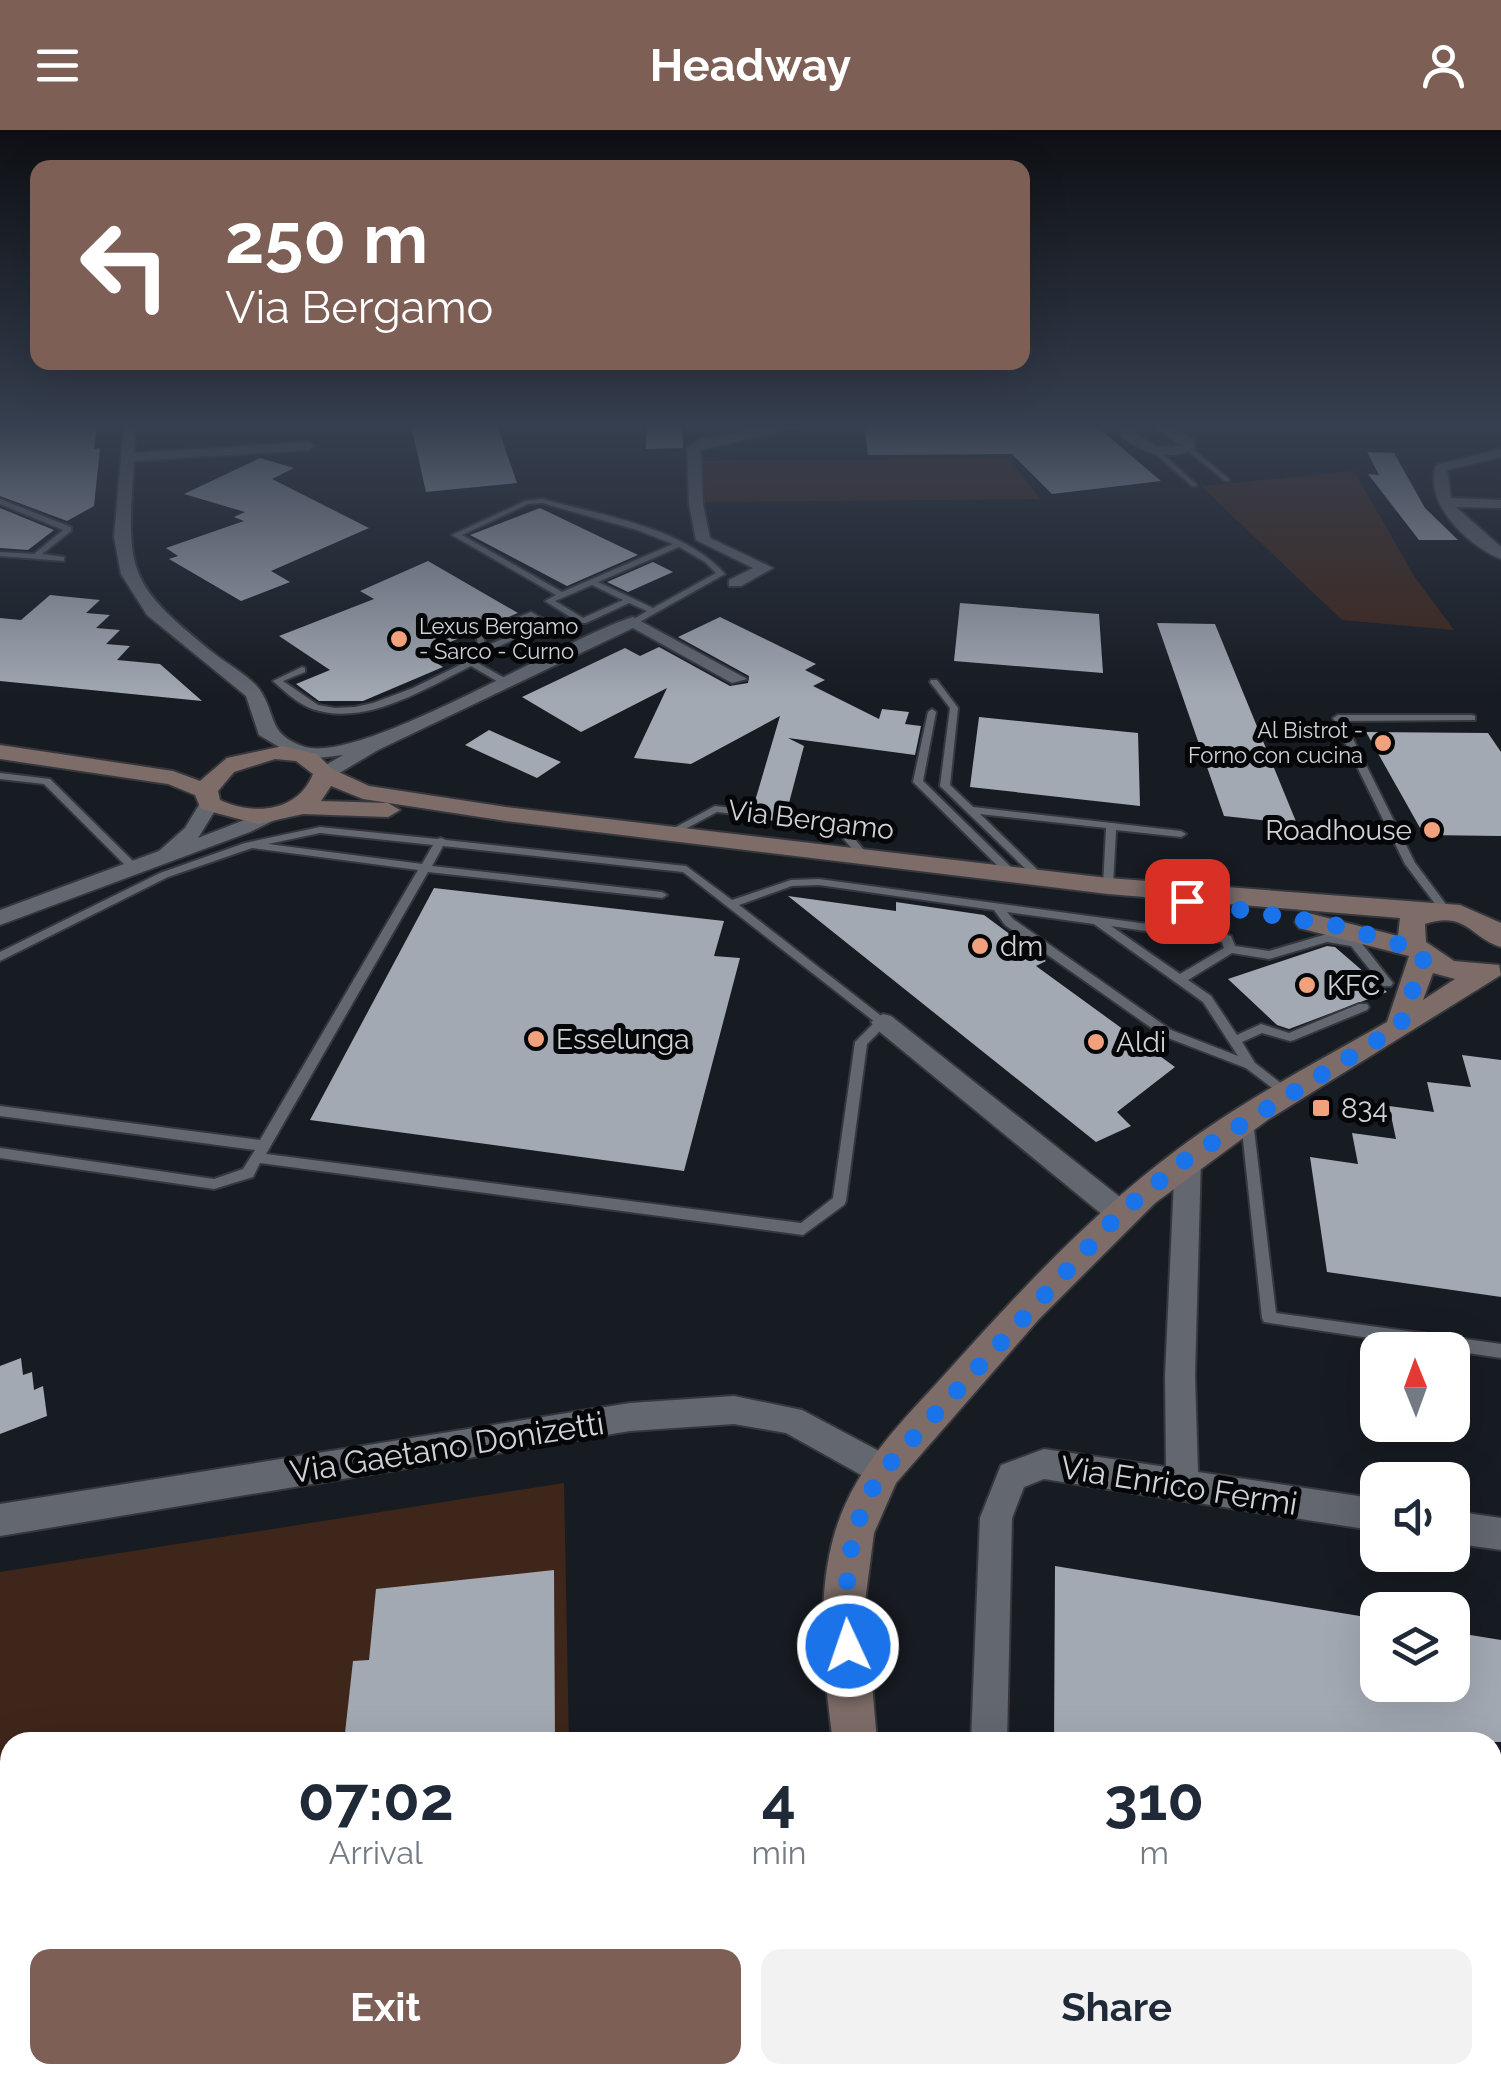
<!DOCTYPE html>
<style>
body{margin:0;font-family:Raleway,sans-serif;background:#f2f2f3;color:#1f2937;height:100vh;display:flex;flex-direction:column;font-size:38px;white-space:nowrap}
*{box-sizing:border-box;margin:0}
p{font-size:32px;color:#747a83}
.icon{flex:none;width:55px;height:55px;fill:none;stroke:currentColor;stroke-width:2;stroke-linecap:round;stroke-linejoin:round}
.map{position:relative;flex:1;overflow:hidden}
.panel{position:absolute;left:0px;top:1602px;width:1502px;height:352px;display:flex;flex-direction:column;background:#fff;border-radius:30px 30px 0 0;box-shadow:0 10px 40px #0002}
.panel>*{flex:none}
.top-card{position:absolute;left:30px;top:30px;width:1000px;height:210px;border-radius:20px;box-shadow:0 10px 40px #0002;background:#7d5f56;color:#fff;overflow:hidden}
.needle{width:65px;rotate:359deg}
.controls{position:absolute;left:1360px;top:1202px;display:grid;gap:20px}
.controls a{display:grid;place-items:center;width:110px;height:110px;border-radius:20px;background:#fff;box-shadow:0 10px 40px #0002;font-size:50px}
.pin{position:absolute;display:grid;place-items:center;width:85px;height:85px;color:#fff;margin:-42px;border-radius:20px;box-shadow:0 5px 15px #0006}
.me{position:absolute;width:110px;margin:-55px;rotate:357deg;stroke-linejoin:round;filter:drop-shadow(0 0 8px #0008)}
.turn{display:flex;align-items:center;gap:35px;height:210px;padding:0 30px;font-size:45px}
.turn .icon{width:130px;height:130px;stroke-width:2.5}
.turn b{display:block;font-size:70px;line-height:85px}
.eta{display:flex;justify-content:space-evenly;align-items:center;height:170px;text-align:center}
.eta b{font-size:60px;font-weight:700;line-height:70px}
.action{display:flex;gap:20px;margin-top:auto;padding:20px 30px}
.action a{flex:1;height:115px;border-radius:20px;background:#7d5f56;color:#fff;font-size:40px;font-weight:700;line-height:115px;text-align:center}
.action a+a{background:#f2f2f3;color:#1f2937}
header{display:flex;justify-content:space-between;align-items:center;height:130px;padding:0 30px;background:#7d5f56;color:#fff;font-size:45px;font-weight:700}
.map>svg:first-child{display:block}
</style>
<header><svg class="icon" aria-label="menu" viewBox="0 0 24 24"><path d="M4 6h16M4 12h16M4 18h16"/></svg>Headway<svg class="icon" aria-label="person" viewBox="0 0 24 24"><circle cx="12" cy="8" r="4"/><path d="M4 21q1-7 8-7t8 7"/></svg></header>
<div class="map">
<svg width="1501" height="1953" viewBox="0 0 1501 1953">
<rect width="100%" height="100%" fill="#171b22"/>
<g fill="#3f261a">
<polygon points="1009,328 1040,369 704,372 701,331"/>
<polygon points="1354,341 1414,446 1454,500 1342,490 1201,356"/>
<polygon points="564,1353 569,1612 10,1612 10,1945 577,1945 577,1953 0,1953 0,1442"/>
</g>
<g fill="#a3a9b3">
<polygon points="97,295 94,319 100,318 94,376 67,391 0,366 0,296"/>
<polygon points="411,295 497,295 517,353 426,362"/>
<polygon points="647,295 682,295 683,318 646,319"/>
<polygon points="864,295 1095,295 1161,351 1052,364 1012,324 868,325"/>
<polygon points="1367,322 1394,323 1425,378 1458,410 1419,410 1368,344 1379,345"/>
<polygon points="260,328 294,338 272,349 369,398 271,441 290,452 241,471 169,429 178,426 166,418 244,391 234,387 245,382 184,364"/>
<polygon points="0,378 54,400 28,420 0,418"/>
<polygon points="540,378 638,425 567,456 470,405"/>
<polygon points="428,431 518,483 422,524 443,537 363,571 319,571 296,554 330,540 279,506 374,469 360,461"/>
<polygon points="653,432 673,442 628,462 607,452"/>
<polygon points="50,465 100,470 86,483 110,485 96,498 120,500 106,514 130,516 117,530 160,534 202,571 0,551 0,488 21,490"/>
<polygon points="960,473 1099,484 1103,543 954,531"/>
<polygon points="720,487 816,534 805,540 825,550 813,556 879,589 882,579 909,582 905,594 921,596 915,625 788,608 804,616 784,692 750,688 780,586 691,634 634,628 667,558 581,602 522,567 625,518 640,526 659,517 730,556 748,553 749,546 678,507"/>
<polygon points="1157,493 1215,494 1297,694 1224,686"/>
<polygon points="979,587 1138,603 1140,676 970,657"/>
<polygon points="489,600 518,613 561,632 537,648 465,615"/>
<polygon points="1366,602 1488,603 1501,622 1501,706 1424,705"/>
<polygon points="434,758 724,791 714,826 740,828 684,1041 310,990"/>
<polygon points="788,766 896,781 896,772 984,785 1046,831 1036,836 1175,937 1117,982 1131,996 1096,1012"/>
<polygon points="1327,816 1335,817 1387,862 1289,899 1277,895 1228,849"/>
<polygon points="1462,925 1501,930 1501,1167 1327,1142 1310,1027 1358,1034 1352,1003 1396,1009 1389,976 1434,982 1427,952 1471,957"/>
<polygon points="21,1228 23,1245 32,1242 34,1260 43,1256 47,1286 0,1304 0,1236"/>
<polygon points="1055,1436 1378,1489 1378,1555 1452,1555 1452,1502 1501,1510 1501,1612 1054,1612"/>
<polygon points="554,1440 555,1612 344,1612 353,1531 369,1530 376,1459"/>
</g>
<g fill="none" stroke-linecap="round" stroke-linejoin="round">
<defs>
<g id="lane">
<polygon points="1186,317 1190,317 1229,349 1229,351 1225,351 1186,319"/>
<polygon points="1156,322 1160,322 1196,354 1196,356 1192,356 1156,324"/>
<polygon points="0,369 71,397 71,401 42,424 64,427 64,431 0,426 0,422 34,424 63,400 0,374"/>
<path d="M542,369C600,385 684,397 725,444L636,494L629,492L647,481L629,473L586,493H580L545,471L556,465L452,405L525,371ZM542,373L637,400L673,414L562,462L462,405L528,374ZM679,417L705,432L716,443L653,478L598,452ZM592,455L623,470L583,488L555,471Z"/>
<path d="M531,482L550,493L486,522L476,532L508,550V554H502L471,536C424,559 366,597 312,579C297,573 284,561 273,551L302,537L305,538V542L283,551L318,575L335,578L355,577L373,573L413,558L468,531L479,520L476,504ZM531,487L540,493L486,516L483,507Z"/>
<polygon points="931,550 937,550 958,578 950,655 973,677 1181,701 1186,704 1181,707 1116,700 1113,756 1108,759 1103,756 1106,698 980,684 1045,747 1044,749 1036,749 940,656 950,578 930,552"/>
<polygon points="932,579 936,582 923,651 1016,742 1016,746 1008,746 913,652 928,582"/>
<polygon points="1472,585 1475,586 1475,590 1344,591 1415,733 1451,781 1446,784 1442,783 1405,734 1333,588 1338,585"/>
<polygon points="0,643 50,649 136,734 136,738 128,738 44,654 0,649"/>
<polygon points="715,676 742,679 747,682 742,685 717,682 672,706 668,707 663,704"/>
<polygon points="793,683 837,688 869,726 864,729 860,728 830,693 790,688 790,684"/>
<path d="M320,697L437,709L441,708L446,710L686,736L732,770L791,750L819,749L1227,805L1231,806L1235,816L1269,821L1327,804L1359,810L1393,853L1391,856H1383L1351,816L1327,812L1269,829L1232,823L1188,850L1211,866L1237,905L1261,894L1289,903L1359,874H1367L1369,877L1367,880L1294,910L1290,911L1262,903L1242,912L1255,933L1291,961L1293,964L1287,969L1246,938L1163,906L1005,795L994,780L819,755L792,756L739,775L889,892L867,914L846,1071L844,1075L803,1105L260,1033L253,1047L214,1059L0,1028V1018L214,1049L243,1039L255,1020L0,986V976L260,1010L418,740L252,718L168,747L0,831V822L160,743L245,713ZM320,703L433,715L422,734L268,714ZM443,716L683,742L875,892L855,912L833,1068L801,1093L266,1024L428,742L662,768L667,765L662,762L432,736ZM1007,782L1094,794L1203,872L1238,926L1171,900L1013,789ZM1111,796L1222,812L1224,818L1180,844Z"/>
<polygon points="1247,986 1251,988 1253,991 1276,1183 1501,1214 1501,1228 1264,1192 1262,1188 1241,991 1243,988"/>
</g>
<g id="street">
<path d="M124,295H136L134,323L308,312L315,316L308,320L134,331C126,444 127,453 216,525C230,536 255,549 263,565C276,589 270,604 302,616C357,638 566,507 633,487L747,549L732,553L633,498L378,620L331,648H317V640L343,625L301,630L259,605L246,566L147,485L121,444L114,407Z"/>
<polygon points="779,295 806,295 701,320 703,374 710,408 773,438 741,456 729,456 729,450 753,438 696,410 689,374 687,318 700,309"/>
<path d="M1124,295H1136L1133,302L1157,317L1181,316L1153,295H1168L1193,309L1195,318C1169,332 1143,324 1121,306Z"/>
<path d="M1501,319V327L1447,340L1451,368L1501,370V378L1456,377L1501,417V429C1468,416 1423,373 1436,335Z"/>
<polygon points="209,668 219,674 198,708 270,680 284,680 287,684 250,702 0,795 0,780 159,721 185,698 202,670"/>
<polygon points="883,884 891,886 1130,1075 1133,1083 1130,1091 1120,1094 1110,1091 875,898 871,892"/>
<polygon points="1188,1018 1197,1021 1201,1028 1195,1246 1198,1342 1378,1369 1378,1401 1044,1349 1024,1357 1012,1388 1007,1612 971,1612 980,1388 1001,1335 1044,1319 1166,1337 1165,1246 1175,1028 1179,1021"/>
<polygon points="734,1266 802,1280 894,1329 899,1340 894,1351 883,1355 872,1351 786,1303 734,1294 630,1301 0,1406 0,1374 630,1273"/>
<polygon points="1452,1381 1501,1388 1501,1420 1452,1413"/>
<polygon points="929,1945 1001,1945 998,1953 926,1953"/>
<polygon points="1437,1945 1488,1945 1491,1953 1440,1953"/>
</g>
<g id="secondary">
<path d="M0,615L173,641L200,651L227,628L283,616L317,624L332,639L369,656L506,677L1108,748L1460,775L1501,793V817C1471,808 1466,780 1425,794L1426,812L1454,831L1499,835L1501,845L1269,989L1155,1073L1040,1188L896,1353L874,1403L865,1472L877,1612H833C824,1544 815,1469 835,1402C855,1336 901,1293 946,1243C1017,1164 1089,1086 1174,1022C1240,972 1315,933 1387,892L1409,826L1299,798L1295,792L1299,786L1308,783L1398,806L1400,788L1108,764L506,691L363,669L331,656L321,671L388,673L400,680L388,687L303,684L258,694L201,679L195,665L168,654L0,629ZM275,629L296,631L313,644C298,682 254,686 220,670L218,661L234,642ZM1433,843L1455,849L1423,870Z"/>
<polygon points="876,1945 926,1945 928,1953 876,1953"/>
</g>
</defs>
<use href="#lane" stroke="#35373c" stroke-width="4"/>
<use href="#street" stroke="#35373c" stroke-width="4"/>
<use href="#secondary" stroke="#35373c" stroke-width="4"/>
<use href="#lane" fill="#626770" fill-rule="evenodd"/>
<use href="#street" fill="#626770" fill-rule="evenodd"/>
<use href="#secondary" fill="#7d6c68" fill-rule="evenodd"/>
</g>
<linearGradient id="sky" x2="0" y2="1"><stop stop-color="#0d0f13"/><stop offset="0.52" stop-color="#363f4f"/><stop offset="1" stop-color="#363f4f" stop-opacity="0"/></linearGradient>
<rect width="1501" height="568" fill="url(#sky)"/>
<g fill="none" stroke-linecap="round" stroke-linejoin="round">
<path stroke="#1a73e8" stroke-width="18" stroke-dasharray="0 32.4" d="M848,1516C844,1452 846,1395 884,1340L1120,1083L1188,1028L1400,896L1424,828L1415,819L1339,796L1187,771"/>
</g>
<g fill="#f1a17c" stroke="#050608" stroke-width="4">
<circle cx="399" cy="509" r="10"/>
<circle cx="1383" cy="613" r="10"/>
<circle cx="1432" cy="700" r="10"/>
<circle cx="980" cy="816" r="10"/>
<circle cx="1307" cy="855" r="10"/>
<circle cx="536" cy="909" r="10"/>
<circle cx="1096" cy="912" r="10"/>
<rect x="1311" y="968" width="20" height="20" rx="5"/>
</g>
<g text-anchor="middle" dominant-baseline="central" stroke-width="10" stroke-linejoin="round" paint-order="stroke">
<g font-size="22" fill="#cfd2d7" stroke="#050608" text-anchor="start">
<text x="419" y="496">Lexus Bergamo<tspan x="419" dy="25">- Sarco - Curno</tspan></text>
<text x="1363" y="600" text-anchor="end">Al Bistrot -<tspan x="1363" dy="25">Forno con cucina</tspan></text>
</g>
<g font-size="28" fill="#cfd2d7" stroke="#050608">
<text transform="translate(811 690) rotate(7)">Via Bergamo</text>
</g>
<g font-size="28" fill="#cfd2d7" stroke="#050608" text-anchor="start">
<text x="1412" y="700" text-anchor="end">Roadhouse</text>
<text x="1000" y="816">dm</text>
<text x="1327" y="855">KFC</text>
<text x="556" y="909">Esselunga</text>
<text x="1116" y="912">Aldi</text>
<text x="1341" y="978">834</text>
</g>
<g font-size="32" fill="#cfd2d7" stroke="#050608">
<text transform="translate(447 1317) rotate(-9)">Via Gaetano Donizetti</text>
<text transform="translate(1179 1355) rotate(9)">Via Enrico Fermi</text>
</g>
</g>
</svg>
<div class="controls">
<a><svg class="needle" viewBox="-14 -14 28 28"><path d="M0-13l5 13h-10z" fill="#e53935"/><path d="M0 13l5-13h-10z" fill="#747a83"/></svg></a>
<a><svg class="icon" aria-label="sound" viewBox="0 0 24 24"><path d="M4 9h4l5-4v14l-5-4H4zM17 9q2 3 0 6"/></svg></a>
<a><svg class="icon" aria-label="layers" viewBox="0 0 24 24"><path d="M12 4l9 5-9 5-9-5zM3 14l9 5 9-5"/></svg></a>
</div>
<div class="pin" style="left:1187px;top:771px;background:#d93025"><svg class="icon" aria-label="arrive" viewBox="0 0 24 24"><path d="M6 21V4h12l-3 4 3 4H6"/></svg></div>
<svg class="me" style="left:848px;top:1516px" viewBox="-20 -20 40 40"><circle r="17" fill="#1a73e8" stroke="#fff" stroke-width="3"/><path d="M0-11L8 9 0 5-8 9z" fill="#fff"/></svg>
<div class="top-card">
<div class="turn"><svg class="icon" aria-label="left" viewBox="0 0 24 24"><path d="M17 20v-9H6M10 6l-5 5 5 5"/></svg><div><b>250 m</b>Via Bergamo</div></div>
</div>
<section class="panel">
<div class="eta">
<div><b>07:02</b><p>Arrival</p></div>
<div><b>4</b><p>min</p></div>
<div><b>310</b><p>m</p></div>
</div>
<div class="action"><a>Exit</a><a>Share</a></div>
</section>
</div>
